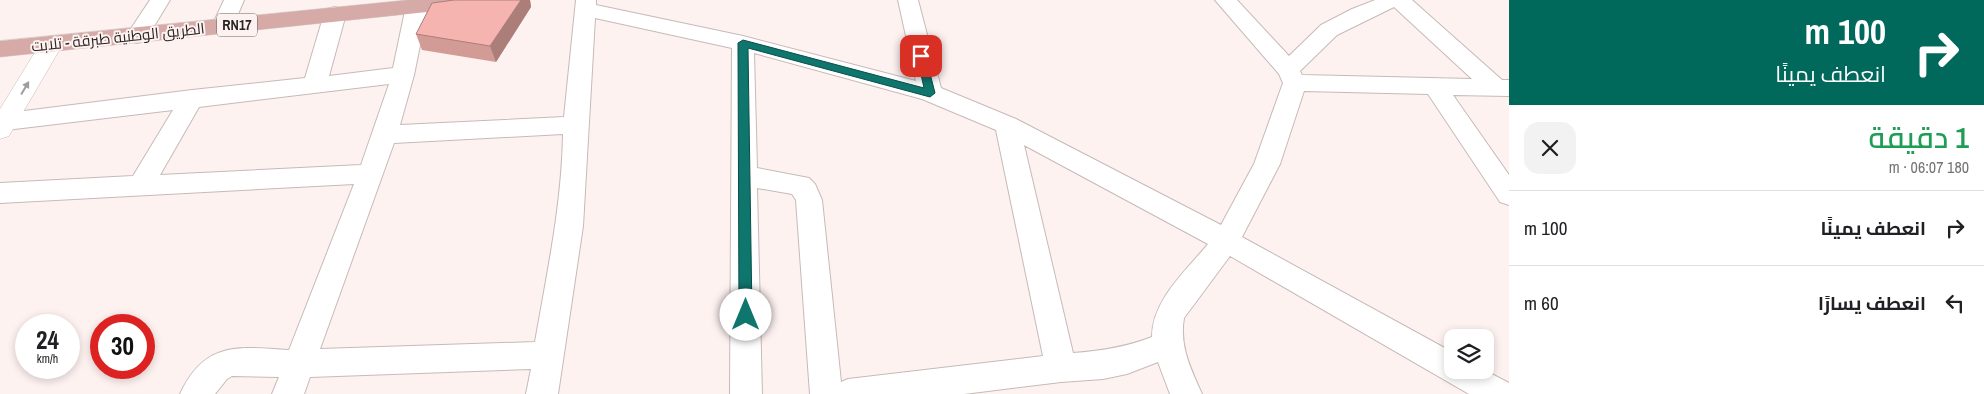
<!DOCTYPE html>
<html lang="ar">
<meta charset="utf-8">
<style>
body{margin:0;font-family:"Archivo Narrow",Cairo,sans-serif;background:#f2f2f2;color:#202124;direction:rtl;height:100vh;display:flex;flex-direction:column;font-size:19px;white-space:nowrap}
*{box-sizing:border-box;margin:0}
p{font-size:16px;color:#757577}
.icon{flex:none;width:28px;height:28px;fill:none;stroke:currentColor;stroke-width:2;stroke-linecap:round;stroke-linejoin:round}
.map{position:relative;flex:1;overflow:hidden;direction:ltr}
.panel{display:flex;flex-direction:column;background:#fff;width:475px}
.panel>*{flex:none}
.hud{background:#00695c;color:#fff;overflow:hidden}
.buttons{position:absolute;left:1444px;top:329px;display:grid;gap:10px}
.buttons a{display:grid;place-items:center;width:50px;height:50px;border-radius:10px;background:#fff;box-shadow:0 2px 8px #0003;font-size:25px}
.speed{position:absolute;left:15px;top:314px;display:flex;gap:10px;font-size:25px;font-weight:700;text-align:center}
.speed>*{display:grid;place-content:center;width:65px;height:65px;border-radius:50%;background:#fff;box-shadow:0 2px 8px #0003;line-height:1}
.speed small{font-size:12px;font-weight:400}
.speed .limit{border:8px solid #d22;background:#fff;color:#111}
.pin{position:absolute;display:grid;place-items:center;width:42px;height:42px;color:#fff;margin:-21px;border-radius:10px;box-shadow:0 2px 8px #0006}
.me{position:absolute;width:55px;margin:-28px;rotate:0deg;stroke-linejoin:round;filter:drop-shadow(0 0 4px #0008)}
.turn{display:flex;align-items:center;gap:18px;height:105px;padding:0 15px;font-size:22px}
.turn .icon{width:65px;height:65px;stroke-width:2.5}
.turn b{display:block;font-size:35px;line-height:42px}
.round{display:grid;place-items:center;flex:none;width:52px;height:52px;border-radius:15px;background:#f2f2f2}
.overview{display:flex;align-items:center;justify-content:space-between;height:85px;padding:0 15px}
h1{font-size:30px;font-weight:600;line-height:38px;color:#1e9e55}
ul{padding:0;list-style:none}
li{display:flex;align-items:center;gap:15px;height:75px;padding:0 15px;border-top:1px solid #e0e0e0}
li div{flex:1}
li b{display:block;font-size:19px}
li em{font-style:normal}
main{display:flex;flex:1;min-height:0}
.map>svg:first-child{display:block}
</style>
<main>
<section class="panel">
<div class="hud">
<div class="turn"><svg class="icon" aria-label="right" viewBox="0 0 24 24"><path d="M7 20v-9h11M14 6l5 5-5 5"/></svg><div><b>100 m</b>انعطف يمينًا</div></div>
</div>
<div class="overview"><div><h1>1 دقيقة</h1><p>180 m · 06:07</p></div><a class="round"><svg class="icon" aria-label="close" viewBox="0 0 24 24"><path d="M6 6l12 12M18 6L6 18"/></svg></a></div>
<ul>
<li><svg class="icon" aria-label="right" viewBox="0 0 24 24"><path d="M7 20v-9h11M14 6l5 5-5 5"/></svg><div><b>انعطف يمينًا</b></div><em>100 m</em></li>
<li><svg class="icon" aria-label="left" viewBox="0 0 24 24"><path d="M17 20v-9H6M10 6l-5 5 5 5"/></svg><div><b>انعطف يسارًا</b></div><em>60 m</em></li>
</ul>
</section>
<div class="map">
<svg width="1509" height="394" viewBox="0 0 1509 394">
<rect width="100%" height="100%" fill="#fef2f1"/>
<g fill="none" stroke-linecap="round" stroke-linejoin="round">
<defs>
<g id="minor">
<polygon points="150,0 170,0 145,41 137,43 129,41 126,36"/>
<polygon points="224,0 244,0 231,31 223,33 215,31 212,26"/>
<path d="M415,0L424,1L428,6L414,75L400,125L564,117L576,0H596V5L743,36L916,81L898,0H918L941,88L1016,119L1221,225L1254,164L1283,83L1279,74L1215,0H1237L1289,56L1321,25L1352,9L1375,0H1412L1502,80H1509V96L1453,95L1509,175V205L1500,202L1428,94L1304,91L1280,164L1242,237L1452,352V370H1484L1509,383V394H1469L1230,256L1184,318C1179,346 1191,369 1202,394H1170L1158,362L1127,374L1103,379L1061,382L964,394H810L796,200L792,194L757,188L762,394H730L732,48L595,18L583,226L558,394H526L531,369L310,377L304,394H272L279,377L232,376L227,379L215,394H180C205,340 239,347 289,350L354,184L0,203V183L133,176L173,110L6,130L0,128V114L192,90L305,78L324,14L327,9L335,7L343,9L346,14L329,76L393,68L406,6L410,1ZM1394,7L1472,79L1302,75L1300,71L1337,35ZM754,53L922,99L996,130L1043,356L848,379L841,382L822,200L815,184L809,178L757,168ZM389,84L361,165L160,175L199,107ZM563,134C562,204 547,273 535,342L320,349L394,143ZM1024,145L1208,244C1186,271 1152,300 1152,337C1126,347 1101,351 1073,353Z"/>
</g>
<polygon id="tertiary" points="51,37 59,39 63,44 9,136 0,139 0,109 43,39"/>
<polygon id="primary" points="408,0 485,0 482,5 474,7 0,57 0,41"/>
</defs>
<use href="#minor" stroke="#c6bab9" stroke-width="2"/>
<use href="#tertiary" stroke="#c6bab9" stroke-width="1"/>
<use href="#primary" stroke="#d4d3d3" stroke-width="1"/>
<use href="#minor" fill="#fff" fill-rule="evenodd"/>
<use href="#tertiary" fill="#fff" fill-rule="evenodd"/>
<use href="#primary" fill="#d6aaa7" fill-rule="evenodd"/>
</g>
<polygon fill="#d39b96" points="454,0 530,0 531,7 496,62 422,50 416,34"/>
<polygon fill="#ac7e7a" points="521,0 530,0 531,7 496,62 490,46"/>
<polygon fill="#f5b4af" stroke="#ac7e7a" points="454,0 521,0 490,46 416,34 432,3"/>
<defs><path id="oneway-solid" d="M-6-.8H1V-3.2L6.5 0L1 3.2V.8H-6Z" transform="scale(1.25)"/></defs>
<use fill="#9f9d9c" href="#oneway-solid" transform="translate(25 88) rotate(-59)"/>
<polygon fill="#0f766e" stroke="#0a4d48" points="743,40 924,88 917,56 918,54 925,54 935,93 930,97 748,48 752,315 750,319 746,320 741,319 739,315 738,43"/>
<g text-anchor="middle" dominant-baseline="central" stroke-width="4" stroke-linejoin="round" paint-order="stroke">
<rect fill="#fef2f1" stroke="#696262" stroke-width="1" x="217" y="13.5" width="40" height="23" rx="4"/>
<g font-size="14" font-weight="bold" fill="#292524">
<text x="237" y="25">RN17</text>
</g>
<g font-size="15" fill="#292524" stroke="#fef2f1">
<text transform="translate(118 37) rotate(-6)">الطريق الوطنية طبرقة - تلابت</text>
</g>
</g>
</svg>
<div class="buttons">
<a><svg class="icon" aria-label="layers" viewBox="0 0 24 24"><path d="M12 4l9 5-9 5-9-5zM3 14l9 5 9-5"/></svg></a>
</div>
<div class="speed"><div>24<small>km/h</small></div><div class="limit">30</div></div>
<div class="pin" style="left:921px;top:56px;background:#d93025"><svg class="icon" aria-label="arrive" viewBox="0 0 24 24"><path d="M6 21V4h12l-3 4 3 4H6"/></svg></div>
<svg class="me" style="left:746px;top:315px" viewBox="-20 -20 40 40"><circle r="19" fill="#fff"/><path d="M0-13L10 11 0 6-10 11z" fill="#0f766e"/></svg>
</div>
</main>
